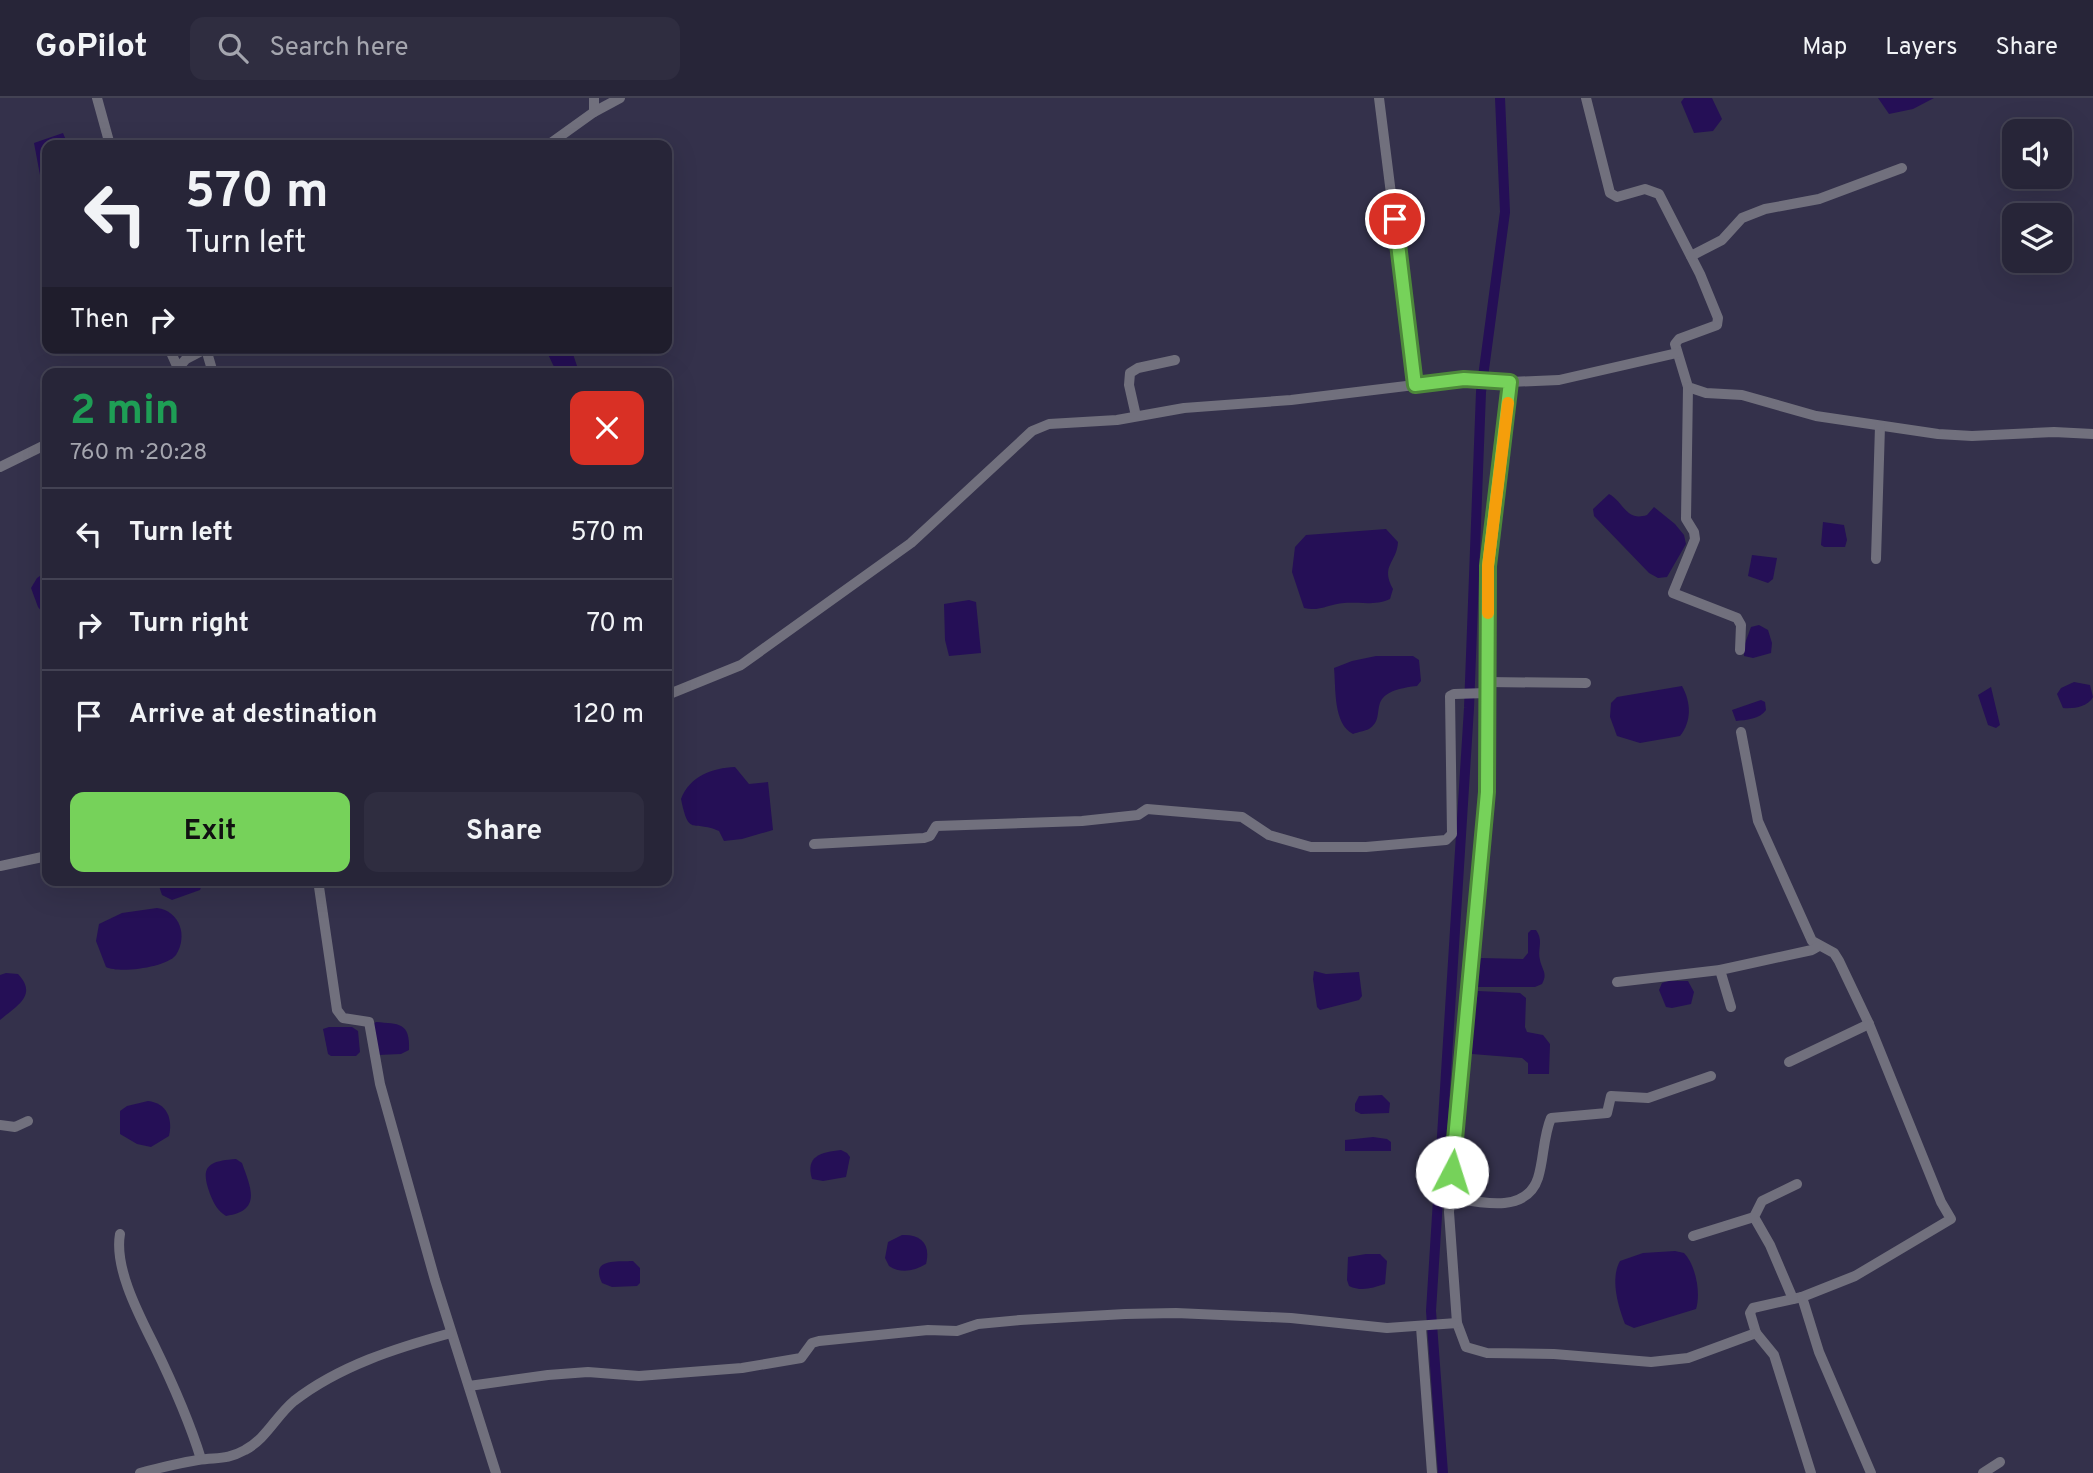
<!DOCTYPE html>
<meta charset="utf-8">
<style>
body{margin:0;font-family:Overpass,sans-serif;background:#2f2d40;color:#f1f3f6;height:100vh;display:flex;flex-direction:column;font-size:26px;white-space:nowrap}
*{box-sizing:border-box;margin:0}
p{font-size:23px;color:#a4a5ae}
.icon{flex:none;width:38px;height:38px;fill:none;stroke:currentColor;stroke-width:2;stroke-linecap:round;stroke-linejoin:round}
.map{position:relative;flex:1;overflow:hidden}
.side{position:absolute;left:42px;top:270px;width:630px;height:518px;display:flex;flex-direction:column;background:#272538;border-radius:14px;box-shadow:0 7px 28px #0002,0 0 0 2px #434253}
.side>*{flex:none}
.hud{position:absolute;left:42px;top:42px;width:630px;height:214px;border-radius:14px;box-shadow:0 7px 28px #0002,0 0 0 2px #434253;background:#272538;color:#f1f3f6;overflow:hidden}
.tools{position:absolute;left:2002px;top:21px;display:grid;gap:14px}
.tools a{display:grid;place-items:center;width:70px;height:70px;border-radius:14px;background:#272538;box-shadow:0 7px 28px #0002,0 0 0 2px #434253;font-size:35px}
.pin{position:absolute;display:grid;place-items:center;width:60px;height:60px;color:#fff;margin:-30px;border:4px solid #fff;border-radius:50%;box-shadow:0 2px 7px #0007}
.me{position:absolute;width:77px;margin:-38px;rotate:5deg;stroke-linejoin:round;filter:drop-shadow(0 0 5px #0008)}
.turn{display:flex;align-items:center;gap:24px;height:147px;padding:0 28px;font-size:32px}
.turn .icon{width:91px;height:91px;stroke-width:2.5}
.turn b{display:block;font-size:49px;line-height:60px}
.then{display:flex;align-items:center;height:66px;padding:0 28px;background:#0003;gap:14px;font-size:26px}
.round{display:grid;place-items:center;flex:none;width:74px;height:74px;border-radius:14px;background:#2f2d40}
.headline{display:flex;align-items:center;justify-content:space-between;height:119px;padding:0 28px}
h1{font-size:42px;font-weight:700;line-height:52px;color:#1e9e55}
.button{display:flex;gap:14px;margin-top:auto;padding:14px 28px}
.button a{flex:1;height:80px;border-radius:14px;background:#76d25a;color:#111;font-size:28px;font-weight:700;line-height:80px;text-align:center}
.button a+a{background:#2f2d40;color:#f1f3f6}
ul{padding:0;list-style:none}
li{display:flex;align-items:center;gap:21px;height:91px;padding:0 28px;border-top:2px solid #434253}
li div{flex:1}
li b{display:block;font-size:26px}
li em{font-style:normal}
header{display:flex;align-items:center;gap:42px;box-sizing:border-box;height:98px;padding:0 35px;background:#272538;border-bottom:2px solid #434253}
header strong{font-size:33px}
nav{display:flex;gap:38px;margin-inline-start:auto;font-size:24px}
.search{width:490px;height:63px;background:#2f2d40;display:flex;align-items:center;gap:18px;box-sizing:border-box;padding:0 24px;border-radius:14px;color:#a4a5ae;font-size:26px}
.map>svg:first-child{display:block}
</style>
<header>
<strong>GoPilot</strong>
<div class="search"><svg class="icon" aria-label="search" viewBox="0 0 24 24"><circle cx="10" cy="10" r="6"/><path d="M15 15l6 6"/></svg>Search here</div>
<nav><a>Map</a><a>Layers</a><a>Share</a></nav>
</header>
<div class="map">
<svg width="2093" height="1375" viewBox="0 0 2093 1375">
<rect width="100%" height="100%" fill="#34314b"/>
<g fill="#250f56">
<polygon points="1684,0 1712,0 1722,21 1713,33 1694,35 1681,4"/>
<polygon points="1878,0 1934,0 1913,11 1889,16"/>
<polygon points="63,35 68,47 47,47 47,98 43,93 34,45"/>
<polygon points="545,250 571,250 577,268 565,275 556,273"/>
<path d="M1609,396C1624,404 1626,424 1647,417L1654,409L1675,426L1684,437L1686,446L1667,479L1658,480L1649,475L1594,418L1593,411Z"/>
<polygon points="1823,424 1844,427 1847,442 1845,449 1824,449 1821,447"/>
<path d="M1386,431L1398,444C1397,465 1380,467 1393,491L1390,501C1374,508 1361,504 1344,505C1330,506 1318,514 1304,510L1292,474L1295,449L1306,437Z"/>
<polygon points="1752,457 1777,460 1773,481 1768,485 1748,478"/>
<polygon points="47,473 47,520 38,509 31,490 37,480"/>
<polygon points="969,502 976,504 981,555 949,558 945,542 944,506"/>
<polygon points="1759,527 1768,532 1772,545 1771,555 1753,560 1744,558 1744,548 1751,529"/>
<path d="M1376,558H1413L1419,562L1421,583L1417,588C1360,594 1390,618 1369,631C1365,633 1358,634 1353,636C1333,626 1336,590 1334,570L1352,563Z"/>
<path d="M2074,584L2090,587L2093,599C2088,609 2073,611 2063,610L2057,596L2061,590Z"/>
<path d="M1682,588C1691,604 1692,623 1680,638L1640,645L1617,638L1610,619L1611,605L1617,599Z"/>
<polygon points="1991,589 2000,627 1996,630 1988,627 1978,597"/>
<path d="M1761,602L1765,604L1766,612C1760,621 1746,622 1736,623L1732,612Z"/>
<path d="M735,669L749,686L768,684L773,732L742,741L724,743L719,733C692,721 689,740 681,701C690,678 712,670 735,669Z"/>
<polygon points="157,782 204,782 200,792 172,802 162,797"/>
<path d="M157,810C180,813 188,838 176,857C167,869 120,876 106,869L96,843L99,826L122,815Z"/>
<path d="M1531,832H1536C1544,843 1537,851 1540,862C1542,872 1548,875 1542,886L1535,889H1477C1472,880 1475,868 1481,860L1523,861L1528,855V835Z"/>
<polygon points="1314,873 1326,876 1359,874 1362,898 1359,902 1320,912 1317,909 1313,881"/>
<path d="M6,875L18,876C38,897 17,908 0,922V877Z"/>
<polygon points="1668,883 1688,883 1694,894 1691,906 1672,910 1666,909 1659,892 1662,885"/>
<polygon points="1478,893 1520,895 1526,900 1525,929 1527,934 1543,937 1550,946 1549,976 1528,976 1528,965 1522,960 1472,956 1470,948"/>
<path d="M376,924C399,926 410,924 409,952L401,956L378,957L372,927Z"/>
<polygon points="329,929 352,929 358,933 360,954 356,958 331,958 328,956 323,931"/>
<polygon points="1382,997 1390,1005 1389,1015 1361,1016 1355,1013 1355,1006 1359,998"/>
<path d="M148,1003C167,1005 173,1021 169,1038L151,1049L137,1046L120,1036V1013L127,1008Z"/>
<polygon points="1373,1039 1387,1041 1391,1044 1391,1053 1345,1053 1345,1042"/>
<path d="M841,1052L847,1055L850,1059L846,1079L823,1083L812,1081C805,1058 821,1054 841,1052Z"/>
<path d="M236,1061L242,1065C251,1090 262,1113 226,1118C217,1112 214,1106 210,1096C200,1069 207,1063 236,1061Z"/>
<path d="M902,1137C921,1136 931,1146 926,1166C914,1173 901,1176 889,1168L885,1160L888,1144Z"/>
<path d="M1675,1153L1684,1155C1696,1167 1701,1196 1696,1211L1634,1230L1625,1226C1618,1208 1610,1181 1620,1163L1643,1155Z"/>
<path d="M1366,1156H1380L1387,1163L1385,1186C1372,1190 1362,1194 1349,1188L1347,1182L1348,1159Z"/>
<path d="M633,1163L640,1170V1185L637,1188L612,1189L602,1185C590,1160 616,1164 633,1163Z"/>
</g>
<g fill="none" stroke-linecap="round" stroke-linejoin="round">
<polyline stroke="#250f56" stroke-width="10" points="1443,1375 1431,1213 1469,610 1481,294 1505,114 1500,0"/>
<g stroke="#71707d" stroke-width="10">
<polyline points="97,0 110,47"/>
<polyline points="1379,0 1415,287"/>
<polyline points="1586,0 1610,95 1617,99 1645,91 1659,96 1700,176 1718,220 1717,227 1679,241 1675,246 1688,289 1706,295 1742,297 1816,318 1938,336 1972,338 2054,334 2093,336"/>
<polyline points="594,14 620,0"/>
<polyline points="548,47 594,14 594,0"/>
<polyline points="1691,158 1722,142 1742,120 1765,111 1819,101 1902,70"/>
<polyline points="169,250 177,268"/>
<polyline points="206,251 213,275"/>
<polyline points="1677,255 1559,282 1510,284 1488,468 1487,694 1449,1114 1457,1225 1466,1249 1487,1255 1554,1256 1651,1264 1688,1260 1756,1235 1750,1215 1753,1210 1802,1199"/>
<polyline points="174,275 186,261 207,250"/>
<polyline points="1688,289 1686,421 1694,434 1695,441 1673,495 1737,520 1741,527 1740,552"/>
<polyline points="1136,318 1129,287 1130,275 1138,270 1175,262"/>
<polyline points="0,369 47,346"/>
<polyline points="1876,461 1880,328"/>
<polyline points="1487,584 1586,585"/>
<polyline points="667,597 741,567 911,445 1032,333 1049,326 1117,322 1184,310 1291,302 1464,281 1510,284"/>
<polyline points="1741,634 1758,723 1812,843 1834,855 1839,863 1869,926 1941,1104 1951,1121 1855,1178 1802,1199 1819,1254 1871,1375"/>
<polyline points="814,746 924,740 930,738 936,728 1082,723 1138,717 1147,711 1242,719 1269,737 1311,749 1366,749 1446,742 1452,736 1450,598 1454,596 1487,595"/>
<polyline points="0,768 47,758"/>
<polyline points="318,782 337,912 343,920 369,924 380,986 435,1182 496,1375"/>
<polyline points="1617,884 1720,872"/>
<polyline points="1731,909 1720,872 1812,852 1819,848"/>
<polyline points="1789,964 1869,926"/>
<polyline points="0,1027 15,1029 28,1023"/>
<path d="M1450,1099C1478,1104 1526,1117 1538,1080C1544,1061 1543,1039 1551,1020L1607,1015L1611,998L1648,1000L1711,978"/>
<path d="M120,1136C114,1170 139,1217 154,1247C172,1284 189,1322 201,1361"/>
<polyline points="1693,1138 1754,1119"/>
<polyline points="1793,1201 1770,1147 1754,1119 1762,1103 1797,1086"/>
<polyline points="1421,1229 1432,1375"/>
<polyline points="1756,1235 1774,1257 1811,1375"/>
<polyline points="469,1288 548,1277 588,1274 639,1278 742,1270 801,1260 812,1245 819,1243 928,1232 957,1233 978,1226 1020,1222 1125,1216 1176,1215 1291,1220 1387,1230 1457,1225"/>
<path d="M140,1375C159,1370 179,1365 198,1362C217,1359 227,1362 245,1352C266,1341 276,1318 294,1303C339,1268 396,1250 451,1235"/>
<polyline points="1983,1375 2000,1364"/>
</g>
</g>
<g fill="none" stroke-linecap="round" stroke-linejoin="round">
<defs>
<polyline id="route" points="1395,121 1415,287 1464,281 1510,284 1488,468 1487,694 1452,1074"/>
</defs>
<use href="#route" stroke="#4d883a" stroke-width="18"/>
<use href="#route" stroke="#76d25a" stroke-width="12"/>
<polyline stroke="#f59e0b" stroke-width="12" points="1488,515 1488,468 1508,305"/>
</g>
</svg>
<div class="tools">
<a><svg class="icon" aria-label="sound" viewBox="0 0 24 24"><path d="M4 9h4l5-4v14l-5-4H4zM17 9q2 3 0 6"/></svg></a>
<a><svg class="icon" aria-label="layers" viewBox="0 0 24 24"><path d="M12 4l9 5-9 5-9-5zM3 14l9 5 9-5"/></svg></a>
</div>
<div class="pin" style="left:1395px;top:121px;background:#d93025"><svg class="icon" aria-label="arrive" viewBox="0 0 24 24"><path d="M6 21V4h12l-3 4 3 4H6"/></svg></div>
<svg class="me" style="left:1452px;top:1074px" viewBox="-20 -20 40 40"><circle r="19" fill="#fff"/><path d="M0-13L10 11 0 6-10 11z" fill="#76d25a"/></svg>
<div class="hud">
<div class="turn"><svg class="icon" aria-label="left" viewBox="0 0 24 24"><path d="M17 20v-9H6M10 6l-5 5 5 5"/></svg><div><b>570 m</b>Turn left</div></div>
<div class="then">Then<svg class="icon" aria-label="right" viewBox="0 0 24 24"><path d="M7 20v-9h11M14 6l5 5-5 5"/></svg></div>
</div>
<section class="side">
<div class="headline"><div><h1>2 min</h1><p>760 m · 20:28</p></div><a class="round" style="background:#d93025;color:#fff"><svg class="icon" aria-label="close" viewBox="0 0 24 24"><path d="M6 6l12 12M18 6L6 18"/></svg></a></div>
<ul>
<li><svg class="icon" aria-label="left" viewBox="0 0 24 24"><path d="M17 20v-9H6M10 6l-5 5 5 5"/></svg><div><b>Turn left</b></div><em>570 m</em></li>
<li><svg class="icon" aria-label="right" viewBox="0 0 24 24"><path d="M7 20v-9h11M14 6l5 5-5 5"/></svg><div><b>Turn right</b></div><em>70 m</em></li>
<li><svg class="icon" aria-label="arrive" viewBox="0 0 24 24"><path d="M6 21V4h12l-3 4 3 4H6"/></svg><div><b>Arrive at destination</b></div><em>120 m</em></li>
</ul>
<div class="button"><a>Exit</a><a>Share</a></div>
</section>
</div>
